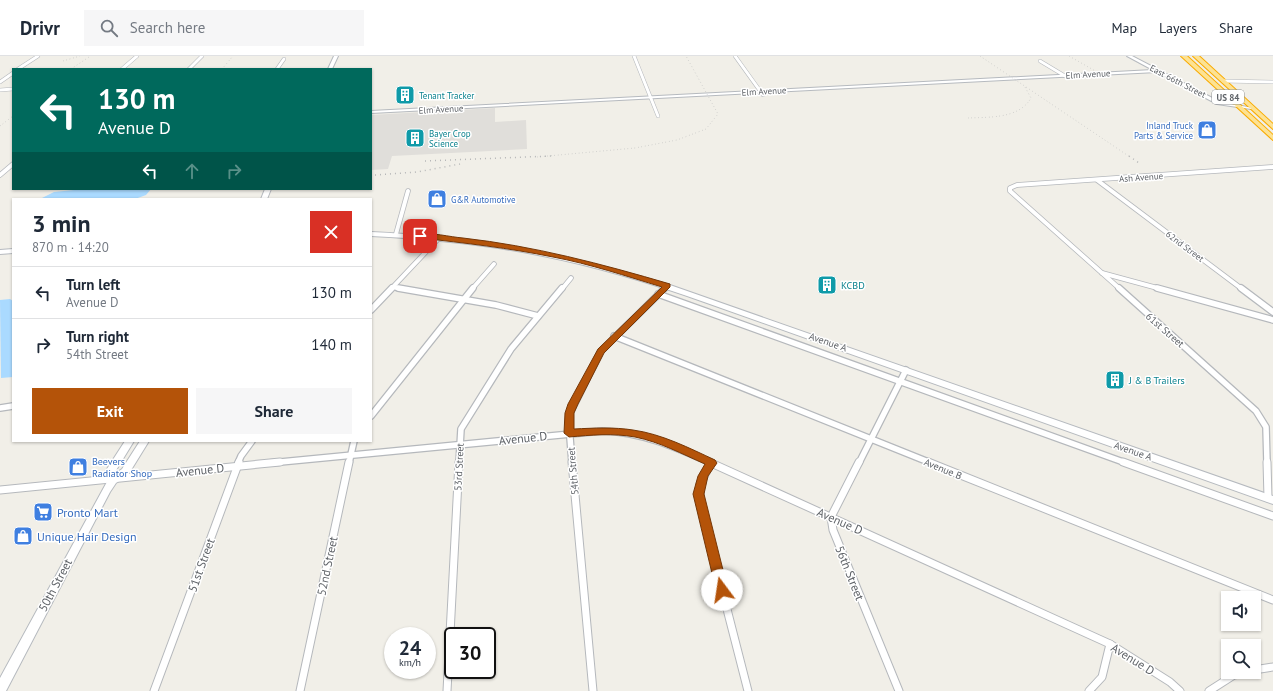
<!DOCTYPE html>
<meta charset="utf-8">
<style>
body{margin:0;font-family:"PT Sans",sans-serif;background:#f6f6f7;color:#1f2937;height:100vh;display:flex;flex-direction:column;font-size:15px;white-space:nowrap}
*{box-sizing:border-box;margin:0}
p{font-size:13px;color:#747a83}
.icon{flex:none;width:22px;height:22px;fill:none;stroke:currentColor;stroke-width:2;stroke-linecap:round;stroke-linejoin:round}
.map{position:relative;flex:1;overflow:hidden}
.drawer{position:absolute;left:12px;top:142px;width:360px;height:244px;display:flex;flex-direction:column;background:#fff;border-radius:0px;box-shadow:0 1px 3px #0004}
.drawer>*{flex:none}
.banner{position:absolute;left:12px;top:12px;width:360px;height:122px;border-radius:0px;box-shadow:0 1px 3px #0004;background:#00695c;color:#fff;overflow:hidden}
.controls{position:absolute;left:1221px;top:535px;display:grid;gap:8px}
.controls a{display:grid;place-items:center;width:40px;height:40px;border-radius:0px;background:#fff;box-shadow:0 1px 3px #0004;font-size:20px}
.speed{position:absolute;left:384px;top:571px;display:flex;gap:8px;font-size:20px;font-weight:700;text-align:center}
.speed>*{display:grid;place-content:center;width:52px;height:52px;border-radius:50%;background:#fff;box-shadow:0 1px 3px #0004;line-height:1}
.speed small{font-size:10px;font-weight:400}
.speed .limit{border:2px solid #111;border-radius:6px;background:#fff;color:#111}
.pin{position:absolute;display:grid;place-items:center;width:34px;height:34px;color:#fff;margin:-17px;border-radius:8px;box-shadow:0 2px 6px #0006}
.me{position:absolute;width:44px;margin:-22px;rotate:346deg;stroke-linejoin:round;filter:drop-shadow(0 0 3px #0008)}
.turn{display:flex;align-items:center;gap:14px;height:84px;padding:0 20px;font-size:18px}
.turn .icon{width:52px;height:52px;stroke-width:2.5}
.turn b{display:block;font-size:28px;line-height:34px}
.lanes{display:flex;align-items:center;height:38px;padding:0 20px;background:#0003;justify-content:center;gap:20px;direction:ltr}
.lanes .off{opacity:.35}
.round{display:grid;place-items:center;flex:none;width:42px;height:42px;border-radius:0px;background:#f6f6f7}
.summary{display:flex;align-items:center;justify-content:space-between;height:68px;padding:0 20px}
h1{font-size:24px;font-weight:700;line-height:30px}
.action{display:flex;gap:8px;margin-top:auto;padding:8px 20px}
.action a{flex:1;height:46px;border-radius:0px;background:#b45309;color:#fff;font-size:16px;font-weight:700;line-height:46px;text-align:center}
.action a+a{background:#f6f6f7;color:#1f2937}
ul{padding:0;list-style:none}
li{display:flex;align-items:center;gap:12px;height:52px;padding:0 20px;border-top:1px solid #e0e1e3}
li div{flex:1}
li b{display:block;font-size:15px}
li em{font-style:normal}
header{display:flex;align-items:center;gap:24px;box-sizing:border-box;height:56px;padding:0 20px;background:#fff;border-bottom:1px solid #e0e1e3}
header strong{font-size:19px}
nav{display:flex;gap:22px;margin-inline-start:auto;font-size:14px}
.search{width:280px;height:36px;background:#f6f6f7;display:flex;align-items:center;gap:10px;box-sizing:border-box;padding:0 14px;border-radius:0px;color:#747a83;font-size:15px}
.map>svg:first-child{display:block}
</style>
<header>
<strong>Drivr</strong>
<div class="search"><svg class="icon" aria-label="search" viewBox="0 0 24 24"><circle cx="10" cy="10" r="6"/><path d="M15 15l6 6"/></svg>Search here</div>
<nav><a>Map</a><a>Layers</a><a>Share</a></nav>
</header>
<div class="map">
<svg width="1273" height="635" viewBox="0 0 1273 635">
<rect width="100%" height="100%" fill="#f1efe8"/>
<polygon fill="#e0deda" points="495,52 495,66 526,64 527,93 392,100 388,113 371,114 371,59"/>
<g fill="#aadaff">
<polygon points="84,133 151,133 146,139 135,143 40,143 54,136"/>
<polygon points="10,243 13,245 13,321 1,322 0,244"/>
</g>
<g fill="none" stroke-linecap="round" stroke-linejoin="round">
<defs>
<g id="street-far3">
<polyline points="634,0 658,60"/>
<polyline points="735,0 763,39"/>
<polyline points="1040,5 1065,20"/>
<polyline points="18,13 38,0"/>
<polyline points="122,13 137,0"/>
<polyline points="189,13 202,0"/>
<polyline points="277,13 284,3"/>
<polyline points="1223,25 1273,26"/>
<polyline points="0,26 13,17"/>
<polyline points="0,34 13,33"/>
</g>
<g id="street-far2">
<polyline points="0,119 13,108"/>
<polyline points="1097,124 1242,233"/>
<polyline points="396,178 408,135"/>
<polyline points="1102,217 1161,233"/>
<polyline points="392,231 404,233"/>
<polyline points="391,233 439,182"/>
<polyline points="472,233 494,208"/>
<polyline points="562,233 571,222"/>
<polyline points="664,233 667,230"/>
<polyline points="1120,233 1010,135 1010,132 1017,129 1273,111"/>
</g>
<g id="street-far1">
<polyline points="398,232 496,249 538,260"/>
<polyline points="1119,232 1256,355 1266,371 1267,407"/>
<polyline points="1157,232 1273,264"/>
<polyline points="1241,232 1273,256"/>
<polyline points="658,238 1126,407"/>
<polyline points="371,254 392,232"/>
<polyline points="614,280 931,407"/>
<polyline points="0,352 13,350"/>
<polyline points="371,360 473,232"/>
<polyline points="238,407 241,400 252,385"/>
<path d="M270,407L602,375C642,376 675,391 711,407"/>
<polyline points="349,407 354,385"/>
<polyline points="459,407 461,373 511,293 562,232"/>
<polyline points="572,407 569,369 570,357 601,295 665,232"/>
<polyline points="859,407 906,314"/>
</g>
<g id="street">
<polyline points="572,406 593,635"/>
<polyline points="709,406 1110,588 1170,626 1180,635"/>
<polyline points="859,406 831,461 833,474 899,635"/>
<polyline points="928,406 1273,544"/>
<polyline points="1123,406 1273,460"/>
<polyline points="1267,406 1268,442"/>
<polyline points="711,407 700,428 700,448 748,635"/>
<polyline points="0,434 280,406"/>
<polyline points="1254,614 1273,611"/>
<polyline points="154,635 239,406"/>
<polyline points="300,635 349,406"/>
<polyline points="447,635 459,406"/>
<polyline points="1089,635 1102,621 1110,588"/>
<polyline points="1209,635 1234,619 1247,616"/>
</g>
<g id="secondary">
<polygon points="334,0 338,0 332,13 328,13"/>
<polygon points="1127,0 1132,0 1220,46 1253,52 1251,53 1217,48 1157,16 371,57 371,55 1153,14"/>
<polygon points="265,133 271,133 267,143 261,143"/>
<path d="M371,176C415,178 458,182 501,189C559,198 615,213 670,229L1273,440V448L707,247C654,228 599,211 543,200C486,188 429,183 371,180Z"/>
<polygon points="13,193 13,197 0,198 0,194"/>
<polygon points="125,385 134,385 115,416 115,418 122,413 140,385 149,385 128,419 116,427 110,436 6,635 0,635 0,622 108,424 105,416"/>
</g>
<g id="highway">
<polygon points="1181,0 1187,0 1273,79 1273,84"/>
<polygon points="1193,0 1199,0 1273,68 1273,73"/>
</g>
</defs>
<use href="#street-far3" stroke="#b5b8bc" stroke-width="4"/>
<use href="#street-far2" stroke="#b5b8bc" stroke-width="5.5"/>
<use href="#street-far1" stroke="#b5b8bc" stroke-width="8"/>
<use href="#street" stroke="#b5b8bc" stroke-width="9"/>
<use href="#secondary" stroke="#b6babf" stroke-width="2"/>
<use href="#highway" stroke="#f9ab00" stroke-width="2"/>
<use href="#street-far3" stroke="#fff" stroke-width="3"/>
<use href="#street-far2" stroke="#fff" stroke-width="4"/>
<use href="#street-far1" stroke="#fff" stroke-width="5.5"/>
<use href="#street" stroke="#fff" stroke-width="7"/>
<use href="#secondary" fill="#fff" fill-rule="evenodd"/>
<use href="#highway" fill="#fde293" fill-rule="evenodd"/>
<g stroke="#b6b7b8" stroke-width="1" stroke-dasharray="0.5 3" stroke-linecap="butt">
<polyline points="980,0 1130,101"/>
<polyline points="1069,0 1097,16"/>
<polyline points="63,5 80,0"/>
<polyline points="71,13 89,1"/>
<polyline points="222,13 233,0"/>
<path d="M968,62C989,61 1019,63 1031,42L1025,31"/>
<polyline points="0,70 13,60"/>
<polyline points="537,101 635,92 677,84 706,73 718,58 686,0"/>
</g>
<g stroke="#b6b7b8" stroke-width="1.5" stroke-dasharray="1 4" stroke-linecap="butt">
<polyline points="1129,100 1139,107"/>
<polyline points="425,105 551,100"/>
<polyline points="375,119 417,116 460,108"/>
</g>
</g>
<path fill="#b45309" stroke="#753606" d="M418,178C431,176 450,181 463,182C534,190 602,208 670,228V231L604,297L578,348L574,357V373C594,372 614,371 633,374C662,378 689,392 715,404L717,407L708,420L704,438L728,534L726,538L722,540L717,538L716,534L693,438L698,420L705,408C682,398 660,386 635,381C613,377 591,379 569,381L564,377L565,357L568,348L598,293L662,231C626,220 590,208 553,201C509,192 465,187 420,182L417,180Z"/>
<defs>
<symbol id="building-square" viewBox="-11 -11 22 22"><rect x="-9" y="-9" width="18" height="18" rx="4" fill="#0f9aa8" stroke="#fff"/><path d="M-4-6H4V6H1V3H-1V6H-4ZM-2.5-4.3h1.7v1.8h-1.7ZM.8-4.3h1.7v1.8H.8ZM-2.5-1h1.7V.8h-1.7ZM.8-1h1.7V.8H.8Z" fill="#fff"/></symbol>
<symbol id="shop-square" viewBox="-11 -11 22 22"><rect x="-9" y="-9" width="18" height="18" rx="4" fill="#3f7fe0" stroke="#fff"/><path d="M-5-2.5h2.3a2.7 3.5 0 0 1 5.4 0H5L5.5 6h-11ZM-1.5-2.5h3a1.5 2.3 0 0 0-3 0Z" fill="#fff"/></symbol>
<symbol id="supermarket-square" viewBox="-11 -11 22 22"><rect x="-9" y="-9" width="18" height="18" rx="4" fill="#3f7fe0" stroke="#fff"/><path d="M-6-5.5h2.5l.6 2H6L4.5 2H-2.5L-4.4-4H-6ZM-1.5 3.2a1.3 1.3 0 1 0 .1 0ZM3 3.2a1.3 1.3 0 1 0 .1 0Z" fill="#fff"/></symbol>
</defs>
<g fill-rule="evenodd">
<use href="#building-square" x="394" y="28" width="22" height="22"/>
<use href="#shop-square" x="1196" y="63" width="22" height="22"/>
<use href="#building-square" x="404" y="71" width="22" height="22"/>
<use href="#shop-square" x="426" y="132" width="22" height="22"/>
<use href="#building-square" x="816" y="218" width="22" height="22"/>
<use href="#building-square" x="1104" y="313" width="22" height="22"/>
<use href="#shop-square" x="67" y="400" width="22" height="22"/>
<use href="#supermarket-square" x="32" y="445" width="22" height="22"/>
<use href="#shop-square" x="12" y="469" width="22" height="22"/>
</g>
<g text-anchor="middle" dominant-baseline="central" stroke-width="3" stroke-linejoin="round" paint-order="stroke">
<g font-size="9" fill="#5f6368" stroke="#fff">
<text transform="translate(1088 18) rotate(-3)">Elm Avenue</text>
<text transform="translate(1178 25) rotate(27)">East 66th Street</text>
<text transform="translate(764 35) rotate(-3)">Elm Avenue</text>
<text transform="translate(441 53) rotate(-3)">Elm Avenue</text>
<text transform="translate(1141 121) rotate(-4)">Ash Avenue</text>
<text transform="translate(1185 190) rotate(37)">62nd Street</text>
</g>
<g font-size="9" fill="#0d838f" stroke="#fff" text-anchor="start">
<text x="419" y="39">Tenant Tracker</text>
<text x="429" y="77">Bayer Crop<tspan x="429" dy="10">Science</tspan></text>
</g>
<rect fill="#fff" stroke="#8f9295" stroke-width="1" x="1212" y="34" width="32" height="14" rx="3"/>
<g font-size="9" font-weight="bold" fill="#5f6368">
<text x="1228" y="41">US 84</text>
</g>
<g font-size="9" fill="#366cbe" stroke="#fff" text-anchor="end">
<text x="1193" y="69">Inland Truck<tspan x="1193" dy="10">Parts &amp; Service</tspan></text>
<text x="451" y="143" text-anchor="start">G&amp;R Automotive</text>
</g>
<g font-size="10" fill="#0d838f" stroke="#fff" text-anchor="start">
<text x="841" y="229">KCBD</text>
<text x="1129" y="324">J &amp; B Trailers</text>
</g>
<g font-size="10" fill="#5f6368" stroke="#fff">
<text transform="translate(1165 274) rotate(41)">61st Street</text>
<text transform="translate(828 286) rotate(19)">Avenue A</text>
<text transform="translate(1133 395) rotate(19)">Avenue A</text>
<text transform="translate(459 411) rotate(-87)">53rd Street</text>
<text transform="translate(943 413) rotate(22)">Avenue B</text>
<text transform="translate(573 415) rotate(-95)">54th Street</text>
</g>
<g font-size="10" fill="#366cbe" stroke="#fff" text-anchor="start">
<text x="92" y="405">Beevers<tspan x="92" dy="12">Radiator Shop</tspan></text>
</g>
<g font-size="12" fill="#5f6368" stroke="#fff">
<text transform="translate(523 382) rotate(-6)">Avenue D</text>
<text transform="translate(200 414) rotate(-6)">Avenue D</text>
<text transform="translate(840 465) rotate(24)">Avenue D</text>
<text transform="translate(201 509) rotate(-70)">51st Street</text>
<text transform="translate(327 510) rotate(-78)">52nd Street</text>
<text transform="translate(850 517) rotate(68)">56th Street</text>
<text transform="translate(55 529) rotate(-62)">50th Street</text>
<text transform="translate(1133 603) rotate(32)">Avenue D</text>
</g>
<g font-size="12" fill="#366cbe" stroke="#fff" text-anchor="start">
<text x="57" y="456">Pronto Mart</text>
<text x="37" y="480">Unique Hair Design</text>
</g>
</g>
</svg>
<div class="controls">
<a><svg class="icon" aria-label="sound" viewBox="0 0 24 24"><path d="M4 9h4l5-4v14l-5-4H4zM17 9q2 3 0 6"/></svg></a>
<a><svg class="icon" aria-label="search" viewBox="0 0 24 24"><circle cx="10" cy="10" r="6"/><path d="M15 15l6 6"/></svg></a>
</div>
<div class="speed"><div>24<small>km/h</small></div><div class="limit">30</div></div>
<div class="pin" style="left:420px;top:180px;background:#d93025"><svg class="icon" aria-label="arrive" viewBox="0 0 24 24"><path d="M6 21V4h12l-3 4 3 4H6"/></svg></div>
<svg class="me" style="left:722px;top:534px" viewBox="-20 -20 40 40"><circle r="19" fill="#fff"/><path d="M0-13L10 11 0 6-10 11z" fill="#b45309"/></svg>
<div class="banner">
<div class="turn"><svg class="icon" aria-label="left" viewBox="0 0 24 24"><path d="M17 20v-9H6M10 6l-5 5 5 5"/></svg><div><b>130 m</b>Avenue D</div></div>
<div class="lanes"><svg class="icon" aria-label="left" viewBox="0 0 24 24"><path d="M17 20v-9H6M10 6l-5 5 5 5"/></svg><svg class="icon off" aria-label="ahead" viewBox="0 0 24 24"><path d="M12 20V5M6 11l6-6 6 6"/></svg><svg class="icon off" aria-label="right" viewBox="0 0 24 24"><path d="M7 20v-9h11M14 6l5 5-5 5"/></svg></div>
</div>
<section class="drawer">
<div class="summary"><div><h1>3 min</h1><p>870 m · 14:20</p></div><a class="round" style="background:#d93025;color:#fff"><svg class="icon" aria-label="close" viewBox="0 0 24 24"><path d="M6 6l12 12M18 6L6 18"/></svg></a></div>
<ul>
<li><svg class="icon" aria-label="left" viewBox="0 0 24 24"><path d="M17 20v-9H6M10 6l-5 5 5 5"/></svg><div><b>Turn left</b><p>Avenue D</p></div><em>130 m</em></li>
<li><svg class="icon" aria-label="right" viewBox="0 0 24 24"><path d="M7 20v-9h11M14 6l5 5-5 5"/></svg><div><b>Turn right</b><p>54th Street</p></div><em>140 m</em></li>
</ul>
<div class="action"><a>Exit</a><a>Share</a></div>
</section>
</div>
